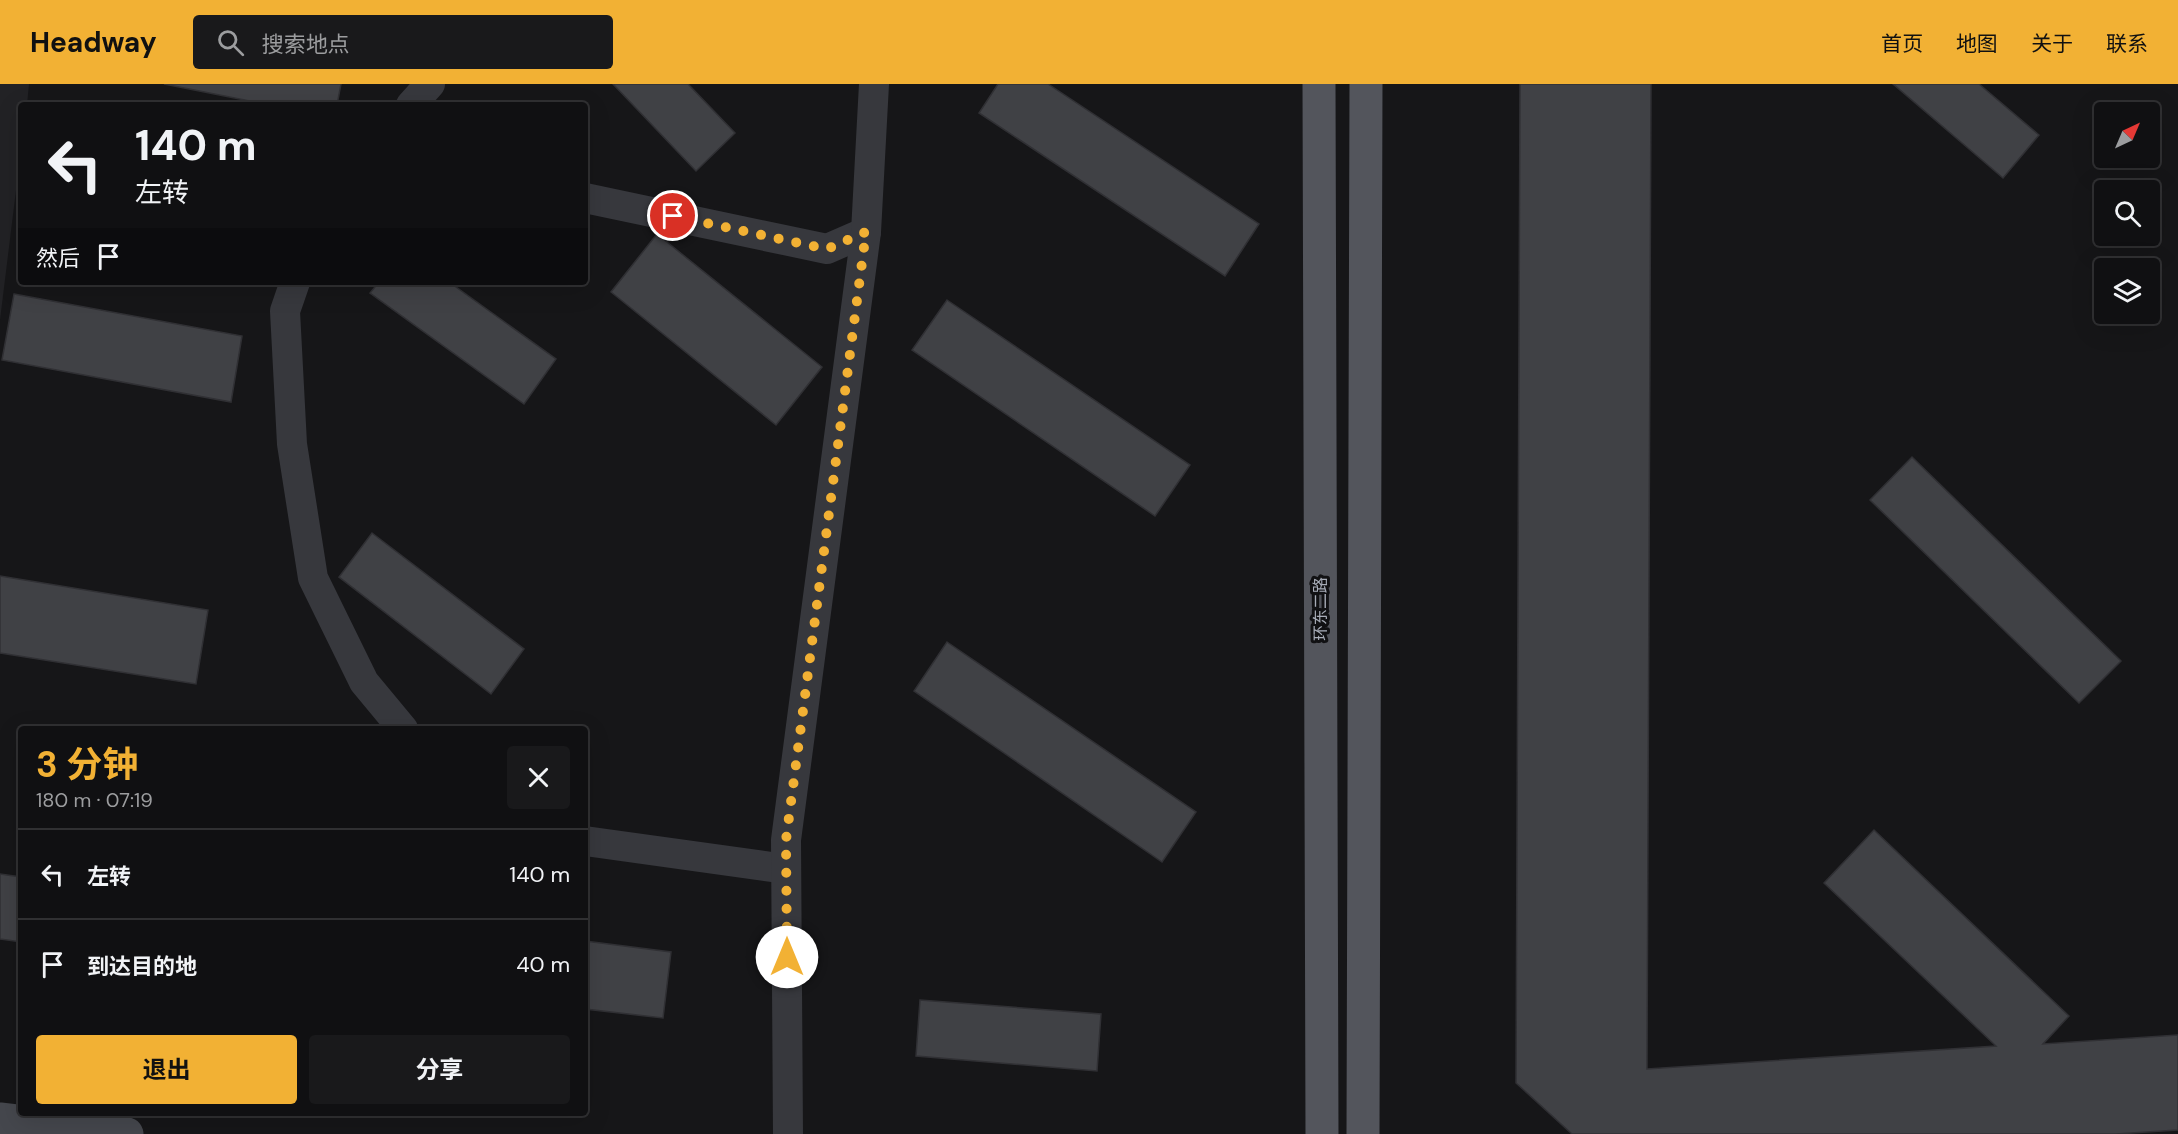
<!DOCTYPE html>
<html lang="zh">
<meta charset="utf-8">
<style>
body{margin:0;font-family:"DM Sans","Noto Sans SC",sans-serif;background:#19191b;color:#f1f3f6;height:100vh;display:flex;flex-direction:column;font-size:22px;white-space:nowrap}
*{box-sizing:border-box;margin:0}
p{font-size:20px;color:#9c9d9f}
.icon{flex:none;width:33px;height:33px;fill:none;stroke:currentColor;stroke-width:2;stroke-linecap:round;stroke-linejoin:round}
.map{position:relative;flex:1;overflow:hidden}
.panel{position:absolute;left:18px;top:642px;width:570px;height:390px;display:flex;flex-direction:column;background:#101012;border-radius:6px;box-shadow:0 6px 24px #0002,0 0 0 2px #303032}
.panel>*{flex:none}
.guide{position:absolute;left:18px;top:18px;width:570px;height:183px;border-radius:6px;box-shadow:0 6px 24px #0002,0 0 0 2px #303032;background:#101012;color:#f1f3f6;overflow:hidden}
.needle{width:39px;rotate:44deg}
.buttons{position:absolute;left:2094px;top:18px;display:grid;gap:12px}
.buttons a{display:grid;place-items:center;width:66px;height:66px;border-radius:6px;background:#101012;box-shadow:0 6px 24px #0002,0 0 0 2px #303032;font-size:30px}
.pin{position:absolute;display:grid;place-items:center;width:51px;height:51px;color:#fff;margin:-26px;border:3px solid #fff;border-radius:50%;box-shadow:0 2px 6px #0007}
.me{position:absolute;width:66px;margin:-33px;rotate:0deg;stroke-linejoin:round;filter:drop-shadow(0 0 4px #0008)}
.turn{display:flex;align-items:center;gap:21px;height:126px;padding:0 18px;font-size:27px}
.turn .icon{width:78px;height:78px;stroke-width:2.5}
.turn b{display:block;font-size:42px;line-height:51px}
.then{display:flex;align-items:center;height:57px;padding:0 18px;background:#0003;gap:12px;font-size:22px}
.round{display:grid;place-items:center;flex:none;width:63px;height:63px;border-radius:6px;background:#19191b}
.headline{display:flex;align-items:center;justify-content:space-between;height:102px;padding:0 18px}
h1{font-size:36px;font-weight:700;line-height:45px;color:#f2b134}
.primary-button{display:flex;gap:12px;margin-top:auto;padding:12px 18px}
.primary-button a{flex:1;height:69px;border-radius:6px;background:#f2b134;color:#111;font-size:24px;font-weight:700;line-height:69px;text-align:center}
.primary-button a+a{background:#19191b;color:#f1f3f6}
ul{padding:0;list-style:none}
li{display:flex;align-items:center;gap:18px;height:90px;padding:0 18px;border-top:2px solid #303032}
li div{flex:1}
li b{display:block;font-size:22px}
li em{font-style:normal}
header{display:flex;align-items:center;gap:36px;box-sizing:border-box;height:84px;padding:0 30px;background:#f2b134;color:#111}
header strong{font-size:28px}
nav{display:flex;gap:33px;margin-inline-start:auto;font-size:21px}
.search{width:420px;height:54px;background:#19191b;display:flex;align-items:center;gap:15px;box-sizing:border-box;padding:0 21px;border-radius:6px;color:#9c9d9f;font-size:22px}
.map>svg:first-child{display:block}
</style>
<header>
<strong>Headway</strong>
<div class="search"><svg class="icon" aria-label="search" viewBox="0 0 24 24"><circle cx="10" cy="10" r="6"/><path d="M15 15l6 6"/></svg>搜索地点</div>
<nav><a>首页</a><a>地图</a><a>关于</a><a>联系</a></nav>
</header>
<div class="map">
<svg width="2178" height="1050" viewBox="0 0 2178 1050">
<rect width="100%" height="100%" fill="#161618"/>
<polygon fill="#222225" points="0,0 29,0 27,21 21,21 21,66 0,236"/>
<g fill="#404145" stroke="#303034" stroke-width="1.5">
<polygon points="164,0 341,0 337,21 270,21"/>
<polygon points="613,0 688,0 735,49 696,87"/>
<polygon points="998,0 1048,0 1259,140 1225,192 979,29"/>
<polygon points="1520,0 1651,0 1647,985 1996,962 1824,799 1874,746 2069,932 2043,960 2178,951 2178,1046 2116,1050 1572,1050 1516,999"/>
<polygon points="1893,0 1979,0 2039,51 2003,94"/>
<polygon points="657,150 822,283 776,341 611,208"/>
<polygon points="379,198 449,198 556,275 524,320 370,209"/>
<polygon points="14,210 242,252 231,318 2,276"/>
<polygon points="947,216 1190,381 1155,432 912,266"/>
<polygon points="1912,373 2121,577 2079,619 1870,416"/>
<polygon points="372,449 524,565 491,610 339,493"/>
<polygon points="0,492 208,526 196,600 0,569"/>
<polygon points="947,558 1196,728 1162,778 914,607"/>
<polygon points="0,790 21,793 21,858 0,855"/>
<polygon points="585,857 671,868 663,934 585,925"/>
<polygon points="920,916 1101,930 1097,987 916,972"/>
</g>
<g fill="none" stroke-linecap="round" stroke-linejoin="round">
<g stroke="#37383d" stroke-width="30">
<polyline points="411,21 430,0"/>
<polyline points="585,114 827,165 866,148"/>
<polyline points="295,198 285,227 292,360 313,494 364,598 403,645"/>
<polyline points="585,757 786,785"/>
<polyline points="788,1050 786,756 866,148 874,0"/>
</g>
<polyline stroke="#45474d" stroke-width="33" points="0,1035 127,1050"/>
<g stroke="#53555c" stroke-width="33">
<polyline points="1319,0 1322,1050"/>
<polyline points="1363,1050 1366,0"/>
</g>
</g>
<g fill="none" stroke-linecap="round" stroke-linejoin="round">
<polyline stroke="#f2b134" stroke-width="10" stroke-dasharray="0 18" points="673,132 827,165 866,148 786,756 787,873"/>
</g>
<g text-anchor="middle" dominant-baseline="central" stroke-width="6" stroke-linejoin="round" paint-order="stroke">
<g font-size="16" fill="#a8adb8" stroke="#111113">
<text transform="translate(1320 525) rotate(-90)">环东二路</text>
</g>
</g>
</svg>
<div class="buttons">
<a><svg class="needle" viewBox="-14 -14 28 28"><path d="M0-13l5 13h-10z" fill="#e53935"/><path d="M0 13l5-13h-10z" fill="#9c9d9f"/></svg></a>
<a><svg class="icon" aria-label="search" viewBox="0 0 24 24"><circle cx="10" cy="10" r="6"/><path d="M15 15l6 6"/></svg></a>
<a><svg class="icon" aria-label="layers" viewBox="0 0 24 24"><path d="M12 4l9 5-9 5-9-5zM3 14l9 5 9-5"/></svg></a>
</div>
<div class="pin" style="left:673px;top:132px;background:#d93025"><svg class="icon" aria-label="arrive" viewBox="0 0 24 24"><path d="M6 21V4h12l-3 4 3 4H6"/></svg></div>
<svg class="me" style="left:787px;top:873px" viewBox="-20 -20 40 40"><circle r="19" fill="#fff"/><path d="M0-13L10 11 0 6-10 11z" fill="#f2b134"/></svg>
<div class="guide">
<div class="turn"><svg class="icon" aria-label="left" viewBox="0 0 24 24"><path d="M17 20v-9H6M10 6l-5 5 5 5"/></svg><div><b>140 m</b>左转</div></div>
<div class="then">然后<svg class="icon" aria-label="arrive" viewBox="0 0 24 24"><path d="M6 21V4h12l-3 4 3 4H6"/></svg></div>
</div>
<section class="panel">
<div class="headline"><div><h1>3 分钟</h1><p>180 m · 07:19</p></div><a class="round"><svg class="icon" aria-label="close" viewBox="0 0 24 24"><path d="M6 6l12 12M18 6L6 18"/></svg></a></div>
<ul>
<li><svg class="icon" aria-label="left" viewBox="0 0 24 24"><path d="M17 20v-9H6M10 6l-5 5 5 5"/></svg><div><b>左转</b></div><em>140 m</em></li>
<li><svg class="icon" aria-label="arrive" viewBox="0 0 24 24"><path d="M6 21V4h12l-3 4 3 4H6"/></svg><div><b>到达目的地</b></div><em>40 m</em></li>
</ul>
<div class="primary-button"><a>退出</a><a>分享</a></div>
</section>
</div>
